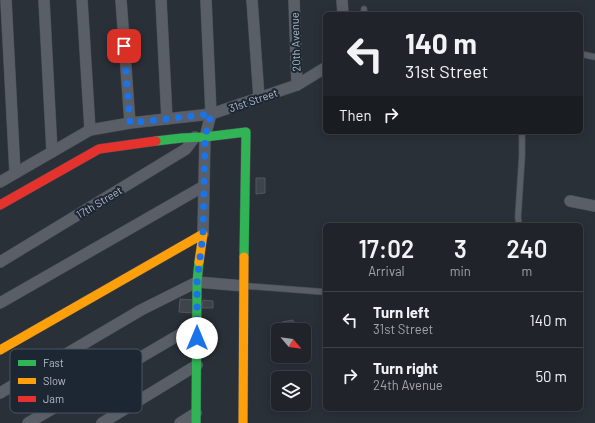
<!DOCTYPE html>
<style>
body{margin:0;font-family:Barlow,sans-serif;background:#2d3036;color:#f1f3f6;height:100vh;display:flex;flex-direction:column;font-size:15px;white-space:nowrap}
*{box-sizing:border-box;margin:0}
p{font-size:13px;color:#a2a4a8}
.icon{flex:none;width:22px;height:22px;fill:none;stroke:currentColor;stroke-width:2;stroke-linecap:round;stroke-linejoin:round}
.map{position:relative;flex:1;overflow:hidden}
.details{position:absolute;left:323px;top:223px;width:260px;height:188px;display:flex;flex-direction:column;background:#20242a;border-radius:6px;box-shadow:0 2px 10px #0003,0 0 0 1px #3d4147}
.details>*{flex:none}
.hud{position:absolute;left:323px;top:12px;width:260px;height:122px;border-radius:6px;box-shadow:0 2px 10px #0003,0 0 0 1px #3d4147;background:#20242a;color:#f1f3f6;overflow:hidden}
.needle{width:26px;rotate:119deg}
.controls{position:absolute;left:271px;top:323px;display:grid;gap:8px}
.controls a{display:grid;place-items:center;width:40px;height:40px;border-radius:6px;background:#20242a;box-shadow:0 2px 10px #0003,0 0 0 1px #3d4147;font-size:20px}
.pin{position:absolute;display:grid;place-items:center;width:34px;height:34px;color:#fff;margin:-17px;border-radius:8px;box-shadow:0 2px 6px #0006}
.me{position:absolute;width:44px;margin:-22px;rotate:0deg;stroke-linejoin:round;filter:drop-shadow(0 0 3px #0008)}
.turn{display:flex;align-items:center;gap:14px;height:84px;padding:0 16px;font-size:18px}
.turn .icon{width:52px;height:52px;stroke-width:2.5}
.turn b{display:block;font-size:28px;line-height:34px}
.then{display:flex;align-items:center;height:38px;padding:0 16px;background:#0003;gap:8px;font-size:15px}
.eta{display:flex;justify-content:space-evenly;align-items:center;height:68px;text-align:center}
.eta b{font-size:24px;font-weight:600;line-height:28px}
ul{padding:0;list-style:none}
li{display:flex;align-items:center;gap:12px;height:56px;padding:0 16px;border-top:1px solid #3d4147}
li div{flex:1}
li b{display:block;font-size:15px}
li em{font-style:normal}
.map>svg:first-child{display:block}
</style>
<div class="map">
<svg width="595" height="423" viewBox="0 0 595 423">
<rect width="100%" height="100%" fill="#2a3038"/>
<g fill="#3f444c" stroke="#52575f">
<polygon points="256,178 265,178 265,193 256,194"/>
<polygon points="180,299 194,300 193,313 179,312"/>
<polygon points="203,300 213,301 213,308 202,308"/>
<polygon points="293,320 295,329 283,330 282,322"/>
</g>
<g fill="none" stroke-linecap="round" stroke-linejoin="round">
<defs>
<g id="lane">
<polyline points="364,14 364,9"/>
<polyline points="581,54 595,57"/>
<polyline points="519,225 518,217 522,156 522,132"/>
<polyline points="246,286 325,292"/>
</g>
<g id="street">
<polyline points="6,0 15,173"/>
<polyline points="44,0 52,152"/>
<polyline points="82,0 90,130"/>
<polyline points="121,0 130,123"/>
<polyline points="161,0 167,119"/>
<polyline points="252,0 259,98"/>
<polyline points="294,0 297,85"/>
<polyline points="342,0 343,14"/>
<polyline points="0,182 90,130 130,123 211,114 297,85 325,68"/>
<polyline points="570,201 595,206"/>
<polyline points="203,234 205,137 211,114 206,0"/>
<polyline points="0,262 186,149 195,137"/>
<polyline points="0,303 204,186"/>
<polyline points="0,393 141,310 197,282 244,286"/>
<polyline points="28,423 196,325"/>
<polyline points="102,423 197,365"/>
<polyline points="180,423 196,413"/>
</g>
<g id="fast">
<polyline points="156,141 182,138 205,137 246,132 244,257"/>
<polyline points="196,423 197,282 199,262"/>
</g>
<g id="slow">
<polyline points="0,350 203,234 199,262"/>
<polyline points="243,423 244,257"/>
</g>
<polyline id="jam" points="0,205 99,149 156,141"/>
</defs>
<use href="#lane" stroke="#484c55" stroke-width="7"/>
<use href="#street" stroke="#484c55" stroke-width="12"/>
<use href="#fast" stroke="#484c55" stroke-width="10"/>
<use href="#slow" stroke="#484c55" stroke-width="10"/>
<use href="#jam" stroke="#484c55" stroke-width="10"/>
<use href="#lane" stroke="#5a5e66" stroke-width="5.5"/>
<use href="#street" stroke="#5a5e66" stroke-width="11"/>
<use href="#fast" stroke="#30b455" stroke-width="9"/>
<use href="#slow" stroke="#ff9f0a" stroke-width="9"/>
<use href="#jam" stroke="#e5322d" stroke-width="9"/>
</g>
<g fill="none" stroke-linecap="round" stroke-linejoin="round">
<polyline stroke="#1a73e8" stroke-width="7" stroke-dasharray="0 12.6" points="124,46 130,123 211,114 205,137 203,234 197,282 197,338"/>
</g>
<g text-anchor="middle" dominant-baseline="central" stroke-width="4" stroke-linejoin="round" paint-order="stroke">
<g font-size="11" fill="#b4bcc9" stroke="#1d2633">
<text transform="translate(295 42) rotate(-92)">20th Avenue</text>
<text transform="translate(253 100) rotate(-19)">31st Street</text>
<text transform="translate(99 202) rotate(-31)">17th Street</text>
</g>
</g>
<rect x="10" y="349" width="132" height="64" rx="6" fill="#1d2633" stroke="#4a5360" stroke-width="1"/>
<rect x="18" y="360" width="18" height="6" fill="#30b455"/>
<rect x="18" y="378" width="18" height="6" fill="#ff9f0a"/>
<rect x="18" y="396" width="18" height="6" fill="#e5322d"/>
<g font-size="11" fill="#b4bcc9">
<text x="43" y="367">Fast</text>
<text x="43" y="385">Slow</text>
<text x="43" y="403">Jam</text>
</g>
</svg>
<div class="controls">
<a><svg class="needle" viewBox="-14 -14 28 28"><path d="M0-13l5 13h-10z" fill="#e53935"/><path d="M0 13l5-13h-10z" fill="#a2a4a8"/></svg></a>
<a><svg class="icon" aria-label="layers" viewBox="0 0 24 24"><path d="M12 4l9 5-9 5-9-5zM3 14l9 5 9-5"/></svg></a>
</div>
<div class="pin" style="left:124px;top:46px;background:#d93025"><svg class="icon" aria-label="arrive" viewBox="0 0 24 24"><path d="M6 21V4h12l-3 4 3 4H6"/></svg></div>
<svg class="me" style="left:197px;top:338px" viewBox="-20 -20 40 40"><circle r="19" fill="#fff"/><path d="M0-13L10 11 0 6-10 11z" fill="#1a73e8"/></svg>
<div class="hud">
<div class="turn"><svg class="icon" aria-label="left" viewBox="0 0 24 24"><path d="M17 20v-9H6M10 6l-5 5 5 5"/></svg><div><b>140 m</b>31st Street</div></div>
<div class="then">Then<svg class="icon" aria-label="right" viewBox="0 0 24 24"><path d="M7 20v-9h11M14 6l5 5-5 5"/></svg></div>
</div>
<section class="details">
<div class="eta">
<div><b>17:02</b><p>Arrival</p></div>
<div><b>3</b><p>min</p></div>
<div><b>240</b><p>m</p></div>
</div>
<ul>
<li><svg class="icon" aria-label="left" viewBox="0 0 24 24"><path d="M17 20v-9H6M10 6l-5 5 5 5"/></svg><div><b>Turn left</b><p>31st Street</p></div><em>140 m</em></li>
<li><svg class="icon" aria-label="right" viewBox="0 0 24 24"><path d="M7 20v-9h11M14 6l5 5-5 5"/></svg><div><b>Turn right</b><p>24th Avenue</p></div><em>50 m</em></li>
</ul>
</section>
</div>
